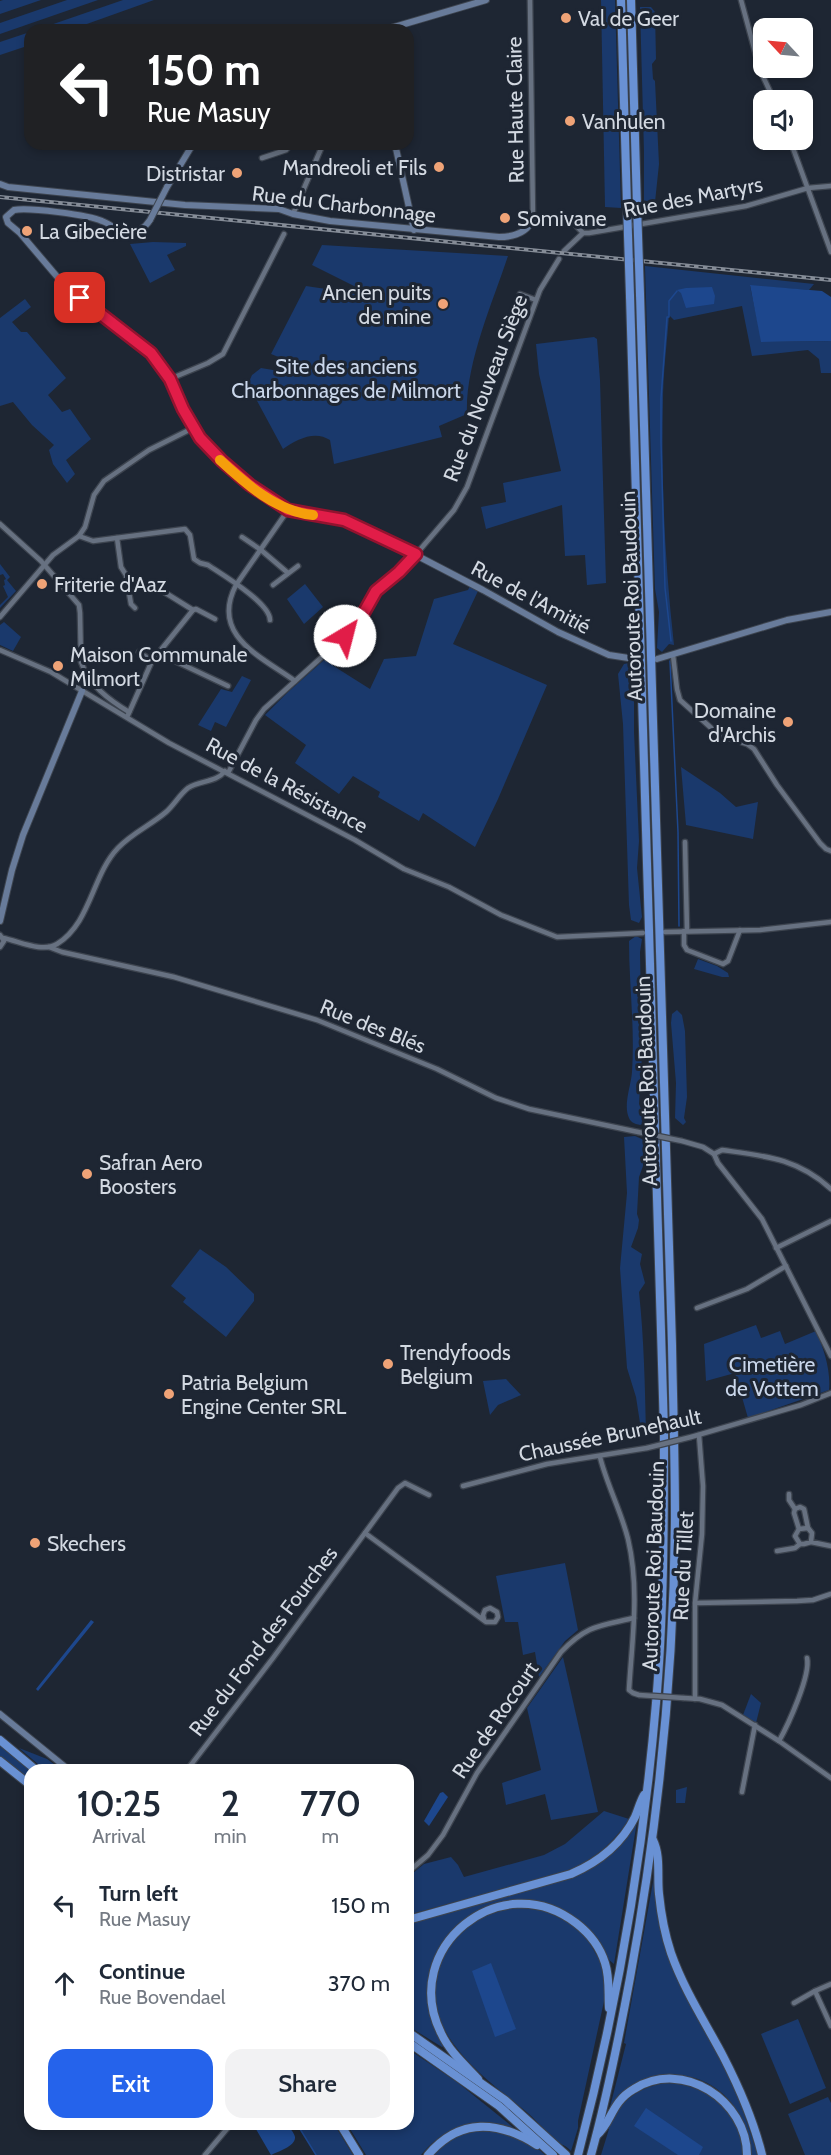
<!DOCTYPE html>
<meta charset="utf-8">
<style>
body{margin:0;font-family:Cabin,sans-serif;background:#f2f2f3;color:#1f2937;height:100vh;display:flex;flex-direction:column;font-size:22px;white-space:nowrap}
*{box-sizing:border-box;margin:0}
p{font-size:20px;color:#747a83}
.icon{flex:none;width:33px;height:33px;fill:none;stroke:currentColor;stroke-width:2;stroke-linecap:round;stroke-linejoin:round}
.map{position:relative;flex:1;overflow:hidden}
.side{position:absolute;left:24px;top:1764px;width:390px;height:366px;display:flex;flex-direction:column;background:#fff;border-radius:18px;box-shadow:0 3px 9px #0003}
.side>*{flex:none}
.top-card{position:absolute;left:24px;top:24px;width:390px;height:126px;border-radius:18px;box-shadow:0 3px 9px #0003;background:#202124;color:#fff;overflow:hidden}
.needle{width:39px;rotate:296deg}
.buttons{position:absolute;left:753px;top:18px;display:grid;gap:12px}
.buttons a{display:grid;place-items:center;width:60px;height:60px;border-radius:12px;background:#fff;box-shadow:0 3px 9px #0003;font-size:30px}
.pin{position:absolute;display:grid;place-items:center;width:51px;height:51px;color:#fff;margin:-26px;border-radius:12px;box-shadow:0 3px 9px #0006}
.me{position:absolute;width:66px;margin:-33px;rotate:37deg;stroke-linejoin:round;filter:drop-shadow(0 0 4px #0008)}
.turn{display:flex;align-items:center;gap:21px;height:126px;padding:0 24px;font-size:27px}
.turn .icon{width:78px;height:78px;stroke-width:2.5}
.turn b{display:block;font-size:42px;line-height:51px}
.eta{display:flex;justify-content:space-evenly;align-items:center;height:102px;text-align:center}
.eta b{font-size:36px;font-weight:600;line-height:42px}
.primary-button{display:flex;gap:12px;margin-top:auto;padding:12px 24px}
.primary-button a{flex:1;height:69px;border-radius:18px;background:#2563eb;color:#fff;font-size:24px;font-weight:600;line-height:69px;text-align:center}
.primary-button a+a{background:#f2f2f3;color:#1f2937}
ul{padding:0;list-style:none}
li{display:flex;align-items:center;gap:18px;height:78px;padding:0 24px}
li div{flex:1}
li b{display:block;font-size:22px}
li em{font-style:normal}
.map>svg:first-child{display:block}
</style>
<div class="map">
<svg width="831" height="2155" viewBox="0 0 831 2155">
<rect width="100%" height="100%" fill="#1e2633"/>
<g fill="#1a396c">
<polygon points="3,0 41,0 0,14 0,1"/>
<polygon points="67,0 98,0 0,34 0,23"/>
<polygon points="123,0 154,0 70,30 36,30"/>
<polygon points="601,0 615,0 621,208 605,207"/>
<polygon points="640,7 651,7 655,12 656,59 652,64 653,79 655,81 659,164 655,202 644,203 644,152"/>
<polygon points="30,32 30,45 0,55 0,42"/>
<polygon points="153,242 186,243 186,246 167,255 175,270 150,283 130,244"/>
<path d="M322,245L508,256C492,304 465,365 467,414L439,426L442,437L334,464L330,440C315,430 297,439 283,449L248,384L252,375L261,368L279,371L286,360L271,354L306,286L326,289L340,297H350L354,286L312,265Z"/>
<path d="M645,266L814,284L809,290L750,286L762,342L831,341V373H821L819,359L808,350L752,356L742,306L674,320L669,315C667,344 663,373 663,402C661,483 665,565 674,645L669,644L662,652L657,648L659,612L655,589Z"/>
<polygon points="25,299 31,307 12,322 21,332 27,332 66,378 48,395 62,412 70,409 91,439 66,460 75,474 67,483 53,464 49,450 54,445 32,425 13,402 0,406 0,318"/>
<polygon points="594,337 597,339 600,380 606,583 587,585 585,555 565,556 562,505 486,529 481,507 506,502 503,483 561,471 539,374 536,344"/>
<polygon points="0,564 10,577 7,580 16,591 0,608 0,605 8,597 3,586 5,585 4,580 6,579 3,574 0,575"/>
<polygon points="305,584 323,607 304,624 287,599"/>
<polygon points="470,586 478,591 453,644 547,685 498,799 475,847 423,813 419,821 378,797 380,792 353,776 339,794 295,763 306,745 265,715 287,693 324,660 370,689 384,659 416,656 434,599 468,590"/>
<polygon points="4,622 21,637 13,651 0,645 0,625"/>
<polygon points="629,663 634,674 634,732 639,841 637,868 642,917 639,923 631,920 629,905 623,724 618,674 624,664"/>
<polygon points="242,676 251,680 226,727 215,722 211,731 198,725 221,689 232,692"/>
<polygon points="681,767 720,793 736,807 758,802 753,839 686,825"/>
<path d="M636,936L642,939L640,952L642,1055L639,1104L646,1122L640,1125C636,1124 631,1123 629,1118C623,1105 631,1086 632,1072C635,1028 629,985 629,941Z"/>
<polygon points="698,959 717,966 728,973 729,977 722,977 694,969"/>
<polygon points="677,1010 682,1015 685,1031 687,1097 684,1118 686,1122 683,1125 675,1118 676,1083 671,1023 672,1014"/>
<path d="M635,1136L644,1140L643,1166L639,1177L637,1214L639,1220L638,1228L631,1247L642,1254L640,1264L645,1283L639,1292C644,1339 645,1386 646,1434L642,1436L636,1397L627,1368L620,1268L627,1193L624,1137Z"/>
<polygon points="200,1249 226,1267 254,1294 254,1301 226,1337 183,1302 186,1298 171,1286"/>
<path d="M756,1325L761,1338L780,1331L785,1344L816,1331C824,1349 831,1371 829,1390L748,1418L735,1373L706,1381L704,1344Z"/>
<polygon points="506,1379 521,1395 498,1405 490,1415 483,1381"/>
<polygon points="565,1563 578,1630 565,1641 539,1677 535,1652 523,1655 518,1622 505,1622 496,1576"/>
<polygon points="563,1657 598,1812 551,1820 545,1794 506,1805 502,1783 541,1770 527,1708"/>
<polygon points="751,1694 761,1703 756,1723 743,1715"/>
<polygon points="0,1744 31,1770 30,1782 0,1757"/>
<polygon points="19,1748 47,1759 62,1770 45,1770"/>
<polygon points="687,1787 685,1803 676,1803 676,1790"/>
<path d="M604,1811L629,1819C614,1842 597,1857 572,1869L408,1915V1877L424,1864L451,1857L458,1865L464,1877L544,1855L565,1844Z"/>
<path d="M637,1821L614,1964C594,1949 593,1928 568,1913C529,1890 471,1899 446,1940C442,1947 441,1955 438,1962C436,1970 430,1980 429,1988C429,2004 443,2029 444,2046L442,2047L408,2026V1922L590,1867Z"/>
<path d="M655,1871L663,1929L721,2057L740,2102L758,2155H751C751,2116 718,2074 676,2076C667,2077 632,2090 623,2094C618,2097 614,2103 610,2107L626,2044L624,2043Z"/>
<path d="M516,1907L545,1911L570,1923L588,1940L601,1963L605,1979L606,1992L578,2121V2128L571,2151C566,2146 565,2146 563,2145C555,2142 537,2121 529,2114C484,2077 412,2029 442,1960C458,1924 480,1916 516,1907Z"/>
<polygon points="798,2019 826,2088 790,2104 761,2034"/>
<polygon points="408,2036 502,2102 561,2155 557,2155 529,2129 408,2039"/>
<path d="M408,2049L457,2082L514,2128C477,2117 447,2124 421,2155H366L347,2124H408Z"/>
<path d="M663,2083C706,2082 742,2111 743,2155H601L609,2129L607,2128C621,2102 633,2090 663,2083Z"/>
<polygon points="828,2097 831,2103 831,2155 805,2155 788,2114"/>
<polygon points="297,2124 334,2124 353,2155 316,2155"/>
<polygon points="477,2129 508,2132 537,2148 545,2155 430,2155 447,2140"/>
</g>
<g fill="#1d478d">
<polygon points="750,285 822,291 831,297 831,341 761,342"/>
<polygon points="712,287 715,296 714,304 686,308 681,293 677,290 686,288"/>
<polygon points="91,1620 94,1622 38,1691 36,1689"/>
<polygon points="443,1792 448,1797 429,1826 424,1821 440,1793"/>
<polygon points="491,1963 516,2029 495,2037 472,1971"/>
<polygon points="646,2108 703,2147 699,2155 678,2155 634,2126"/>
<path d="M253,2124H287C289,2127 295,2134 295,2137C296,2146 277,2152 271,2155Z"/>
</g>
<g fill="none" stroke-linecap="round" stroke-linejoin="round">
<g stroke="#1d478d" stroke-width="1.5">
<polyline points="671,641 665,588 661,442 661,398 667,317 669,317 669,301 677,291"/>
<polyline points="670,661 678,832 679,926"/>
<polyline points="297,2124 316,2155"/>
</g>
<defs>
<g id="street">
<path d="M530,0L533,219C549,225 556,217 570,219L583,233"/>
<polyline points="741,0 760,70 774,100"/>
<polyline points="790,140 831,252"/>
<polyline points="262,158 286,150 291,144"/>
<polyline points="293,214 323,144"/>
<polyline points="564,251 583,233 589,233 746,206 808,188 831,186"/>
<polyline points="520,294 536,300"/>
<polyline points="170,379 208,363 223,354 284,234"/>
<path d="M288,510L236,585C210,635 260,656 295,681"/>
<path d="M0,524L41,561L79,605L80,613L81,662C89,685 109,700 129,712"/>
<path d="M79,536L93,541L185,529L190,535L194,559L200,563L208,565C223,575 270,603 270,620"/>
<polyline points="242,537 261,550"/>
<polyline points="117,538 121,567 126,575 131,604 135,608"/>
<polyline points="261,550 288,573"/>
<polyline points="273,585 298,566"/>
<polyline points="156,587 193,610 196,609 215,619"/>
<polyline points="0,617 53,555 79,536 85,527 94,495 104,481 149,450 193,428"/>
<polyline points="0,650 51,672 169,743 355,840 404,869 449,887 501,915 557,937 643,933"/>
<polyline points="139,652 152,661"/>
<polyline points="158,653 228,686"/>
<polyline points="673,655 677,689 680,700 719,735 747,744 754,749 777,785 820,843 826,849 831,851"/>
<polyline points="128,715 152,661 193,610"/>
<polyline points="228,773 256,720 264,709 353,629 376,591 406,566 454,510 467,487 540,290 559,259"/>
<polyline points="685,842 687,931"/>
<polyline points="684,931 684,945 687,950 723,964 728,961 740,930"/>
<polyline points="665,932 760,930 831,922"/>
<polyline points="0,935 4,941 0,947"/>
<path d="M3,938C19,941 42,953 57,944C91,923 92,875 118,848C132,833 151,825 166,812C174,805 180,794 188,788C200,780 216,783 225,771"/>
<polyline points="49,947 62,952 174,977 317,1020 437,1069 496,1098 529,1109 638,1132"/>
<path d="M682,1141L703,1147L714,1154L722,1150C765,1156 797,1158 831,1189"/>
<polyline points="714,1154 718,1163 762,1219 831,1356"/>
<polyline points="776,1248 831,1221"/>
<polyline points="697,1308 747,1289 786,1266"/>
<polyline points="691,1437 801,1405 831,1393"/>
<path d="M600,1457C607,1485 621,1511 628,1539C640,1590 632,1639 629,1690L633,1693L639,1695"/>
<polyline points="463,1486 547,1464 647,1448"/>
<polyline points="789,1494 789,1500 795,1509"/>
<polyline points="799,1529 794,1513 795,1509 800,1507 804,1509 808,1528"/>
<polyline points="365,1533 486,1622 495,1622 498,1617 497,1612 490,1608 485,1610 483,1615 484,1620"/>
<polyline points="811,1542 812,1533 808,1528 799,1529 795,1536 800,1544 804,1544 811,1542 831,1546"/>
<polyline points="777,1551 795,1548 800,1544"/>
<polyline points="695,1603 797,1601 813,1600 831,1594"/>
<polyline points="684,1698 700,1699 722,1705 779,1741 831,1778"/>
<polyline points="695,1699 695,1603 702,1534 703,1486 699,1435"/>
<path d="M779,1741C788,1725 811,1675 807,1658"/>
<polyline points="187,1770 273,1658 398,1488 405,1483 429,1495"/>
<polyline points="742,1792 755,1725"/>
<path d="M408,1872L428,1855L443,1835L477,1773L561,1652C587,1625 599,1626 634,1618"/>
<polyline points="815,1991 831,2026"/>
<polyline points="794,2003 815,1991 831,1984"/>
<polyline points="205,2155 231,2124"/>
</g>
<g id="secondary">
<polyline points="384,30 486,0"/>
<polyline points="395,144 414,230"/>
<path d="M0,184L8,187L185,205L279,209L293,214L330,221L499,237C513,237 527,233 533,219"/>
<polyline points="167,187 193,144"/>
<path d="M150,220C145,228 137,233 127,233C117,232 111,224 102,221C89,215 28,207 14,210L6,217L8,223L20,233L65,286L151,353L170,379L193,428L222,461L248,483L288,510L344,520L362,527L483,590L558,632L609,655L635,659"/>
<polyline points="657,659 787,620 831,612"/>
<polyline points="0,921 12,870 23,835 82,691"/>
<polyline points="0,1714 69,1770"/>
</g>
<g id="highway">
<polyline points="621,0 627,205"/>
<polyline points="631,0 637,206"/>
<polyline points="0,1740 36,1770"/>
<polyline points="0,1761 30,1785"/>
<path d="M653,1840C661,1856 657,1877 659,1894C661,1914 665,1935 671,1953C684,1990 705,2022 723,2056C739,2087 754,2122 762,2155"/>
<path d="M408,1920L571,1874C599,1862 621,1845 635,1817C638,1810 640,1802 644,1795"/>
<polyline points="408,2032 505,2100 566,2155"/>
<polyline points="408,2042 499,2106 553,2155"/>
<path d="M478,2079C465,2065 449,2051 441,2033C399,1948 501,1865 576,1923C589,1933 600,1947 605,1963C610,1978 608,1993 609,2008"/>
<polyline points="340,2124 359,2155"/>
<path d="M597,2135C612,2122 611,2102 634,2089C683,2058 747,2101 747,2155"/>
<path d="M428,2155C460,2117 499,2121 537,2145"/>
<path d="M578,2155C617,2007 643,1856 656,1703C664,1613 664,1522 664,1431L630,296"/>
<path d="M591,2155C607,2097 619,2037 630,1978C658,1826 674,1672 675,1518C675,1460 673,1403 672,1345L640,294"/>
</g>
</defs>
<use href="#street" stroke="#3d444f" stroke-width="7"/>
<use href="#secondary" stroke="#3d444f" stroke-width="8"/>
<use href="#highway" stroke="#3d444f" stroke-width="10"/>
<use href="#street" stroke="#677181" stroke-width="4.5"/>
<use href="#secondary" stroke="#687b9a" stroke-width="6"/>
<use href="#highway" stroke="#6991d4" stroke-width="8"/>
<defs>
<polyline id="rail" points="0,197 831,280"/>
</defs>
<use href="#rail" stroke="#858c97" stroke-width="4"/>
<use href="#rail" stroke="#1e2633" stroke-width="1.5" stroke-dasharray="4.5" stroke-linecap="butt"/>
<defs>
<g id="street-bridge">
<polyline points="638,1132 682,1141"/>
<polyline points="647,1448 691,1437"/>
<polyline points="639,1695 684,1698"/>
</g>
<polyline id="secondary-bridge" points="150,220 167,187"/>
<g id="highway-bridge">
<polyline points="627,205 630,296"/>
<polyline points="637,206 640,294"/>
</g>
</defs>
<use href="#street-bridge" stroke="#3d444f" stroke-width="7" stroke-linecap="butt"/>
<use href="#secondary-bridge" stroke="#3d444f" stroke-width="8" stroke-linecap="butt"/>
<use href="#highway-bridge" stroke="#3d444f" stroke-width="10" stroke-linecap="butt"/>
<use href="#street-bridge" stroke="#677181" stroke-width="4.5"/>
<use href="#secondary-bridge" stroke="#687b9a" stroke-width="6"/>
<use href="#highway-bridge" stroke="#6991d4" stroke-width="8"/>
</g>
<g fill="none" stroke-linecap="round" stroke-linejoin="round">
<defs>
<polyline id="route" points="80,298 151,353 170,379 183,409 200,438 222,461 250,485 288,510 344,520 416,554 399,572 376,591 358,623 345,636"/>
</defs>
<use href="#route" stroke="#92132f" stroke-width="15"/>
<use href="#route" stroke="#e11d48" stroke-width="10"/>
<path stroke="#f59e0b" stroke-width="10" d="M220,460C245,483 277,512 313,515"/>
</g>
<g fill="#efa377" stroke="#1e2633" stroke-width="2">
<circle cx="566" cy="18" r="6"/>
<circle cx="570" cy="121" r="6"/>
<circle cx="439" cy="167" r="6"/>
<circle cx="237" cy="173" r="6"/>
<circle cx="505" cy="218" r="6"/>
<circle cx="27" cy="231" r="6"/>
<circle cx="443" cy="304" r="6"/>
<circle cx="42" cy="584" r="6"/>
<circle cx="58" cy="666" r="6"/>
<circle cx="788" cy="722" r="6"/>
<circle cx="87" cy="1174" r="6"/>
<circle cx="388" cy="1364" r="6"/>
<circle cx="169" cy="1394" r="6"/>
<circle cx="35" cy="1543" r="6"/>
</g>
<g text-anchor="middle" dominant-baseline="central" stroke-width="6" stroke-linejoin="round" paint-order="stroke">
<g font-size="21" fill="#d3d9e2" stroke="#1e2633" text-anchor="start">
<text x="578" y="18">Val de Geer</text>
<text x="582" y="121">Vanhulen</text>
<text x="427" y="167" text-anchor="end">Mandreoli et Fils</text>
<text x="225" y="173" text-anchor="end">Distristar</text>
<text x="517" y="218">Somivane</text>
<text x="39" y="231">La Gibecière</text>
<text x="431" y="292" text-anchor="end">Ancien puits<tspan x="431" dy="24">de mine</tspan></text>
<text x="54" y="584">Friterie d'Aaz</text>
<text x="70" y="654">Maison Communale<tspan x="70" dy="24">Milmort</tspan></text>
<text x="776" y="710" text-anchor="end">Domaine<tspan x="776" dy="24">d'Archis</tspan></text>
<text x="99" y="1162">Safran Aero<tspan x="99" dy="24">Boosters</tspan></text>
<text x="400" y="1352">Trendyfoods<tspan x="400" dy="24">Belgium</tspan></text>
<text x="181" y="1382">Patria Belgium<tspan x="181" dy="24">Engine Center SRL</tspan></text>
<text x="47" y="1543">Skechers</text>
</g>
<g font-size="21" fill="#d3d9e2" stroke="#1e2633">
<text transform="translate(515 110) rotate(-91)">Rue Haute Claire</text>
<text transform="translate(693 197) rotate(-11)">Rue des Martyrs</text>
<text transform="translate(344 204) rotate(7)">Rue du Charbonnage</text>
<text transform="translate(485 388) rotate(-69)">Rue du Nouveau Siège</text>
<text transform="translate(631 596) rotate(-92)">Autoroute Roi Baudouin</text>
<text transform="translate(531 597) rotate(28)">Rue de l'Amitié</text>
<text transform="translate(287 785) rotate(28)">Rue de la Résistance</text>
<text transform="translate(373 1026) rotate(22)">Rue des Blés</text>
<text transform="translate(646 1081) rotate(-92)">Autoroute Roi Baudouin</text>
<text transform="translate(610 1435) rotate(-12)">Chaussée Brunehault</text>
<text transform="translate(653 1566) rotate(-88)">Autoroute Roi Baudouin</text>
<text transform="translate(683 1566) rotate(-87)">Rue du Tillet</text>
<text transform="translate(263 1641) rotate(-53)">Rue du Fond des Fourches</text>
<text transform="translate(495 1720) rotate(-56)">Rue de Rocourt</text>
</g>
<g font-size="21" fill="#cad7eb" stroke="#1e2633">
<text x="346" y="366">Site des anciens<tspan x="346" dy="24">Charbonnages de Milmort</tspan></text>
<text x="772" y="1364">Cimetière<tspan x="772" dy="24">de Vottem</tspan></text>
</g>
</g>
</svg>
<div class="buttons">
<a><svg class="needle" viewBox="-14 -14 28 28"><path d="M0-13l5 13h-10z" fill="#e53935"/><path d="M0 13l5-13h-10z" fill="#747a83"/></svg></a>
<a><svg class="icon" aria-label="sound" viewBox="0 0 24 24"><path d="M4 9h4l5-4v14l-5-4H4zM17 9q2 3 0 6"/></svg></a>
</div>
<div class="pin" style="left:80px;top:298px;background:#d93025"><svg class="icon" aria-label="arrive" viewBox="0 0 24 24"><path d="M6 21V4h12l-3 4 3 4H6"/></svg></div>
<svg class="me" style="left:345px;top:636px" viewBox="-20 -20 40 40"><circle r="19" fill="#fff"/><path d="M0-13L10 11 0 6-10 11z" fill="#e11d48"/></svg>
<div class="top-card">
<div class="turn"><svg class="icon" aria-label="left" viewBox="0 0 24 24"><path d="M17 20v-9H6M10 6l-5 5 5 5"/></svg><div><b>150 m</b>Rue Masuy</div></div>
</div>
<section class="side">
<div class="eta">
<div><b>10:25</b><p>Arrival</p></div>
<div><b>2</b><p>min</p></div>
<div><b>770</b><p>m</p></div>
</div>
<ul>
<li><svg class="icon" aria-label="left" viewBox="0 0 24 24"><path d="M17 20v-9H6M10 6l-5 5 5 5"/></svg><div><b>Turn left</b><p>Rue Masuy</p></div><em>150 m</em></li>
<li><svg class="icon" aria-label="ahead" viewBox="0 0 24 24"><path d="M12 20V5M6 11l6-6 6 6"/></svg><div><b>Continue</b><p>Rue Bovendael</p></div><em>370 m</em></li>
</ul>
<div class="primary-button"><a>Exit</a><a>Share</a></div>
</section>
</div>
